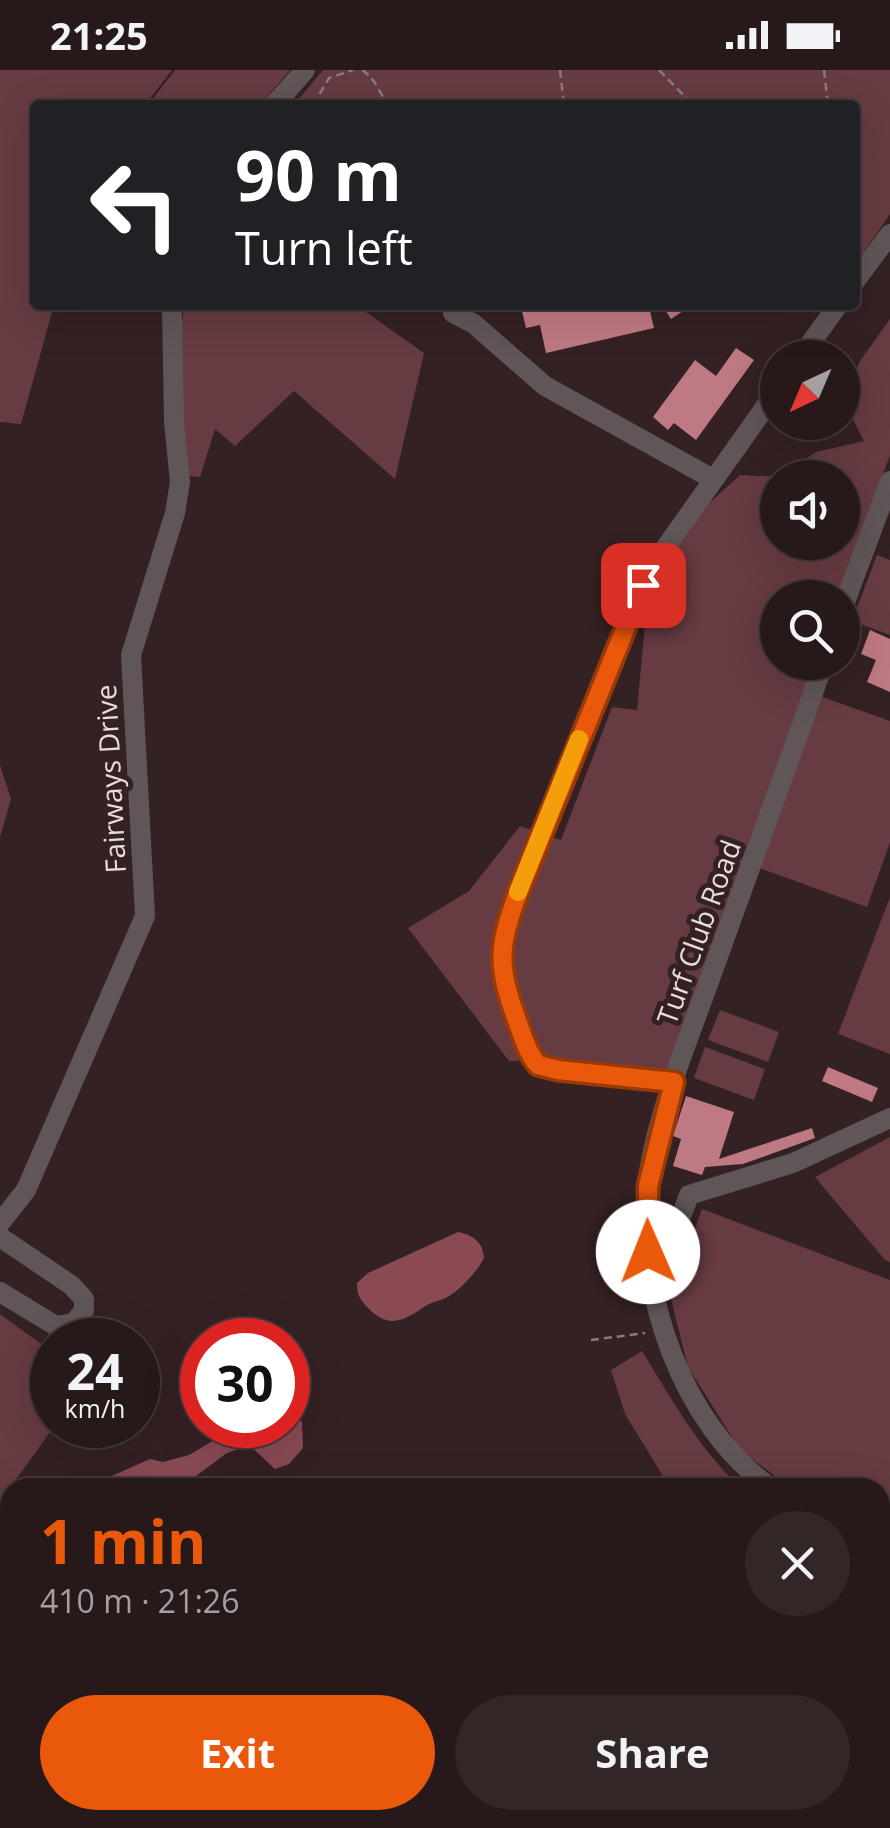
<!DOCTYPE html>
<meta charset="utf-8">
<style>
body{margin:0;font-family:"Open Sans",sans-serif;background:#332627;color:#f1f3f6;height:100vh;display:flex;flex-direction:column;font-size:38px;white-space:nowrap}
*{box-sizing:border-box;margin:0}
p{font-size:32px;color:#a4a0a2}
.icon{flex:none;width:55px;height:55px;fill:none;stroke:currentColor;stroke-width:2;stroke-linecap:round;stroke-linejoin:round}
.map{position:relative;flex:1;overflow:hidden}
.panel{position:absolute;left:0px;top:1408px;width:890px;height:352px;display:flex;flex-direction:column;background:#27191a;border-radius:30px 30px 0 0;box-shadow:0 10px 40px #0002,0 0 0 2px #433839}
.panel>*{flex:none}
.hud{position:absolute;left:30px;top:30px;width:830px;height:210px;border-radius:10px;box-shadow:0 10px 40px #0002,0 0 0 2px #433839;background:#202124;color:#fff;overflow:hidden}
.needle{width:65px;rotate:224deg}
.tools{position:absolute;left:760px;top:270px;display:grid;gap:20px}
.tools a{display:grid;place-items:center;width:100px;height:100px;border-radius:50%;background:#27191a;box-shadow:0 10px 40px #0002,0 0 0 2px #433839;font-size:50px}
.speed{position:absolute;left:30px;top:1248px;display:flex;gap:20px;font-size:50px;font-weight:700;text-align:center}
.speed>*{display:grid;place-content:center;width:130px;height:130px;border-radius:50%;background:#27191a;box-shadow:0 10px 40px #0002,0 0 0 2px #433839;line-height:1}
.speed small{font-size:25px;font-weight:400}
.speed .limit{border:15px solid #d22;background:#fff;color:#111}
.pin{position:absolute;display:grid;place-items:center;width:85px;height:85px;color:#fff;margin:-42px;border-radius:20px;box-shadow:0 5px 15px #0006}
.me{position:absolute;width:110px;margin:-55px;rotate:359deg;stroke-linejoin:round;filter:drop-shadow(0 0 8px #0008)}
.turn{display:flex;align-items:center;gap:35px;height:210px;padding:0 40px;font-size:45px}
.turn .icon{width:130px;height:130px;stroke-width:2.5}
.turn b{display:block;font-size:70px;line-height:85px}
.round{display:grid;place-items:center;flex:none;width:105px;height:105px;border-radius:52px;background:#332627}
.overview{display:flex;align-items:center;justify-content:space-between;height:170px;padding:0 40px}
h1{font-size:60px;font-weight:700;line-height:75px;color:#ea580c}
.button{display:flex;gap:20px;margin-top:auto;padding:20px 40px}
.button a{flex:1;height:115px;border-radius:60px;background:#ea580c;color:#fff;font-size:40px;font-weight:700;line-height:115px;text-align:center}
.button a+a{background:#332627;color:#f1f3f6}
.status{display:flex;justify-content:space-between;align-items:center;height:70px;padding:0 50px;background:#27191a;direction:ltr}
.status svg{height:28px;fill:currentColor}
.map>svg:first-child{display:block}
</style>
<div class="status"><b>21:25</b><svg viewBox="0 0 49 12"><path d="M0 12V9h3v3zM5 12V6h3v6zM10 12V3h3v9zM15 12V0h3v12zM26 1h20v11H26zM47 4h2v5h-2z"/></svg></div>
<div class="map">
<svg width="890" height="1758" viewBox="0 0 890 1758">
<rect width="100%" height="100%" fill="#342123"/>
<g fill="#663b41" fill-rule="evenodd">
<polygon points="0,0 172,0 145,35 35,35 35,235 54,235 21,354 0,352"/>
<polygon points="175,0 290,0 260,35 148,35"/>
<polygon points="323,0 890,0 890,144 855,195 855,35 294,35"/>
<polygon points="184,235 356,235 424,283 395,409 294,321 235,376 215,359 200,407 186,406 180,275"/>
<path d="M890,249V385L837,527L778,528V592L814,593L669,1006L542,990L509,991L408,858L469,821L520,756L561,770L612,637L637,640L645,554L676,524L672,487L705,437L740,405L780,407L816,382L864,371L843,330L860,291ZM778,408H842V472H778Z"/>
<polygon points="877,485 890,490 890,565 852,551"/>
<polygon points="820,626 890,651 890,772 867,837 759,798"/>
<polygon points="0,695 11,729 0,767"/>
<polygon points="890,827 890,984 838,964"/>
<polygon points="720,940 779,962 768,992 708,970"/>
<polygon points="705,977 765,999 754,1030 694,1008"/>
<polygon points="890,1067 890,1192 885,1190 815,1107"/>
<polygon points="702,1139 890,1210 890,1442 880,1438 880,1418 829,1417 813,1411 810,1417 790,1417 740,1380 688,1297 670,1225"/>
<polygon points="0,1244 52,1282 52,1355 55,1355 10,1418 0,1460"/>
<path d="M642,1281C671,1328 699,1379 740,1417H665L663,1406L625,1344L611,1300Z"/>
<polygon points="880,1499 890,1502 890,1758 373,1758 379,1750 880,1750"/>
<polygon points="0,1578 10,1581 10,1750 13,1750 0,1757"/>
<polygon points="34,1750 95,1750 89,1758 19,1758"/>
<polygon points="195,1750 264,1750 258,1758 199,1758"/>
<polygon points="276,1750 348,1750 341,1758 271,1758"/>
</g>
<g fill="#8a4a54">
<path d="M458,1162C473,1165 483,1172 484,1188C476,1203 461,1219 446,1228C439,1231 431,1232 424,1237C405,1250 390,1259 370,1240C361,1231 357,1226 357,1213L368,1203Z"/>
<polygon points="288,1342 302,1352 303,1378 289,1394 275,1399 249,1375 227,1383 181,1417 95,1417 103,1410 150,1389 163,1392 189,1385 228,1362 231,1355 288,1355"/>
</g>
<g fill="#be7982">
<polygon points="530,235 632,235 633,240 649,237 654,258 546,283 540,255 526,258 521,237"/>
<polygon points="662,235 692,235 671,249"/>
<polygon points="736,278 754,290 696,370 674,353 668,360 653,347 695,290 716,306"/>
<polygon points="870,560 890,569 890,622 867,612 876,590 861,584"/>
<polygon points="828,997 878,1018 872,1032 822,1011"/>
<polygon points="686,1026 734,1042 719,1089 812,1058 815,1068 743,1094 705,1097 702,1105 673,1096 681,1069 673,1066"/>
</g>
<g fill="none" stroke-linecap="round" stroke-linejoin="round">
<g stroke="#8b7a7c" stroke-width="2.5" stroke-dasharray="8 5" stroke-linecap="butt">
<path d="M362,0C377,10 378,22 389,35"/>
<polyline points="560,0 564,35"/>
<polyline points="659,0 693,35"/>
<polyline points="824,0 828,35"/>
<polyline points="313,35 329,8 353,0"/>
<polyline points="591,1270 645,1263"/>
</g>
<g stroke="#605657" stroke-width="20">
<polyline points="274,35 305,0"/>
<polyline points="855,211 890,164"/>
<polyline points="456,235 453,243 474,254 545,316 713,409"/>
<polyline points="800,288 838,235"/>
<polyline points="842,540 890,411"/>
<polyline points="674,1013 559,1000 534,992 500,896 504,861 555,726 643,515 666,477 778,319"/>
<polyline points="0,1153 26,1120 145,846 131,585 175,443 180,412 174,352 172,235"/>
<polyline points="0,1167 71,1215 84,1229 84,1240 74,1253 56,1256 0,1222"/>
<polyline points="651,1198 658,1198 665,1190 689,1125 793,1093 890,1048"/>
<path d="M771,1418C681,1354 637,1222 647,1116C655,1047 688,971 711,906C749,802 787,697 824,592"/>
<polyline points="880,1476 890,1480"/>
</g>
</g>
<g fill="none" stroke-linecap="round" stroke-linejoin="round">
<defs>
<path id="route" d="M643,515L520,818C498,876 496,894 518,953C523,967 528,984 538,995L558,1000L674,1012L648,1116V1182"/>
</defs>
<use href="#route" stroke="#983908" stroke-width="25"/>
<use href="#route" stroke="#ea580c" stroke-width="18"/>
<polyline stroke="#f59e0b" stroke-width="18" points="518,822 579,669"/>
</g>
<g text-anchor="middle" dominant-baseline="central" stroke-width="10" stroke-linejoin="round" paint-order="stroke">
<g font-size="28" fill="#eadcde" stroke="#342123">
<text transform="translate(110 709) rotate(-93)">Fairways Drive</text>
<text transform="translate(698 862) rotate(-70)">Turf Club Road</text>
</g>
</g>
</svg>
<div class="tools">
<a><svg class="needle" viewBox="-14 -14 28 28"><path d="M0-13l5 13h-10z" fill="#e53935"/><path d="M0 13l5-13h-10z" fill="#a4a0a2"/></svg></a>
<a><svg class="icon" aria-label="sound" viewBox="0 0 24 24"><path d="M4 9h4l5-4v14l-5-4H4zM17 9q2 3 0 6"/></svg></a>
<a><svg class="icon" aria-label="search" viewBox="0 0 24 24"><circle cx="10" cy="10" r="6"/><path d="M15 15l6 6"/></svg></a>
</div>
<div class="speed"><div>24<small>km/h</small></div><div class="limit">30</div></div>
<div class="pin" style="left:643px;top:515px;background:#d93025"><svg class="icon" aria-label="arrive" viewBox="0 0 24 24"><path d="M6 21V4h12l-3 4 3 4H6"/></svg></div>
<svg class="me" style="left:648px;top:1182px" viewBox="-20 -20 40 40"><circle r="19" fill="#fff"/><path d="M0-13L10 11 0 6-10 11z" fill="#ea580c"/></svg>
<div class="hud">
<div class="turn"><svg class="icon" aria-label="left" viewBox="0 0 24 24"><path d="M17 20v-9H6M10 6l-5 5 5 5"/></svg><div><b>90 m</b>Turn left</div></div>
</div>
<section class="panel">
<div class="overview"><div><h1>1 min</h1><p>410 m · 21:26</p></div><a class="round"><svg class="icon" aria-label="close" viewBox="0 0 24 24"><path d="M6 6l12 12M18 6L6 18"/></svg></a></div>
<div class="button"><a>Exit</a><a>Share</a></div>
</section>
</div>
